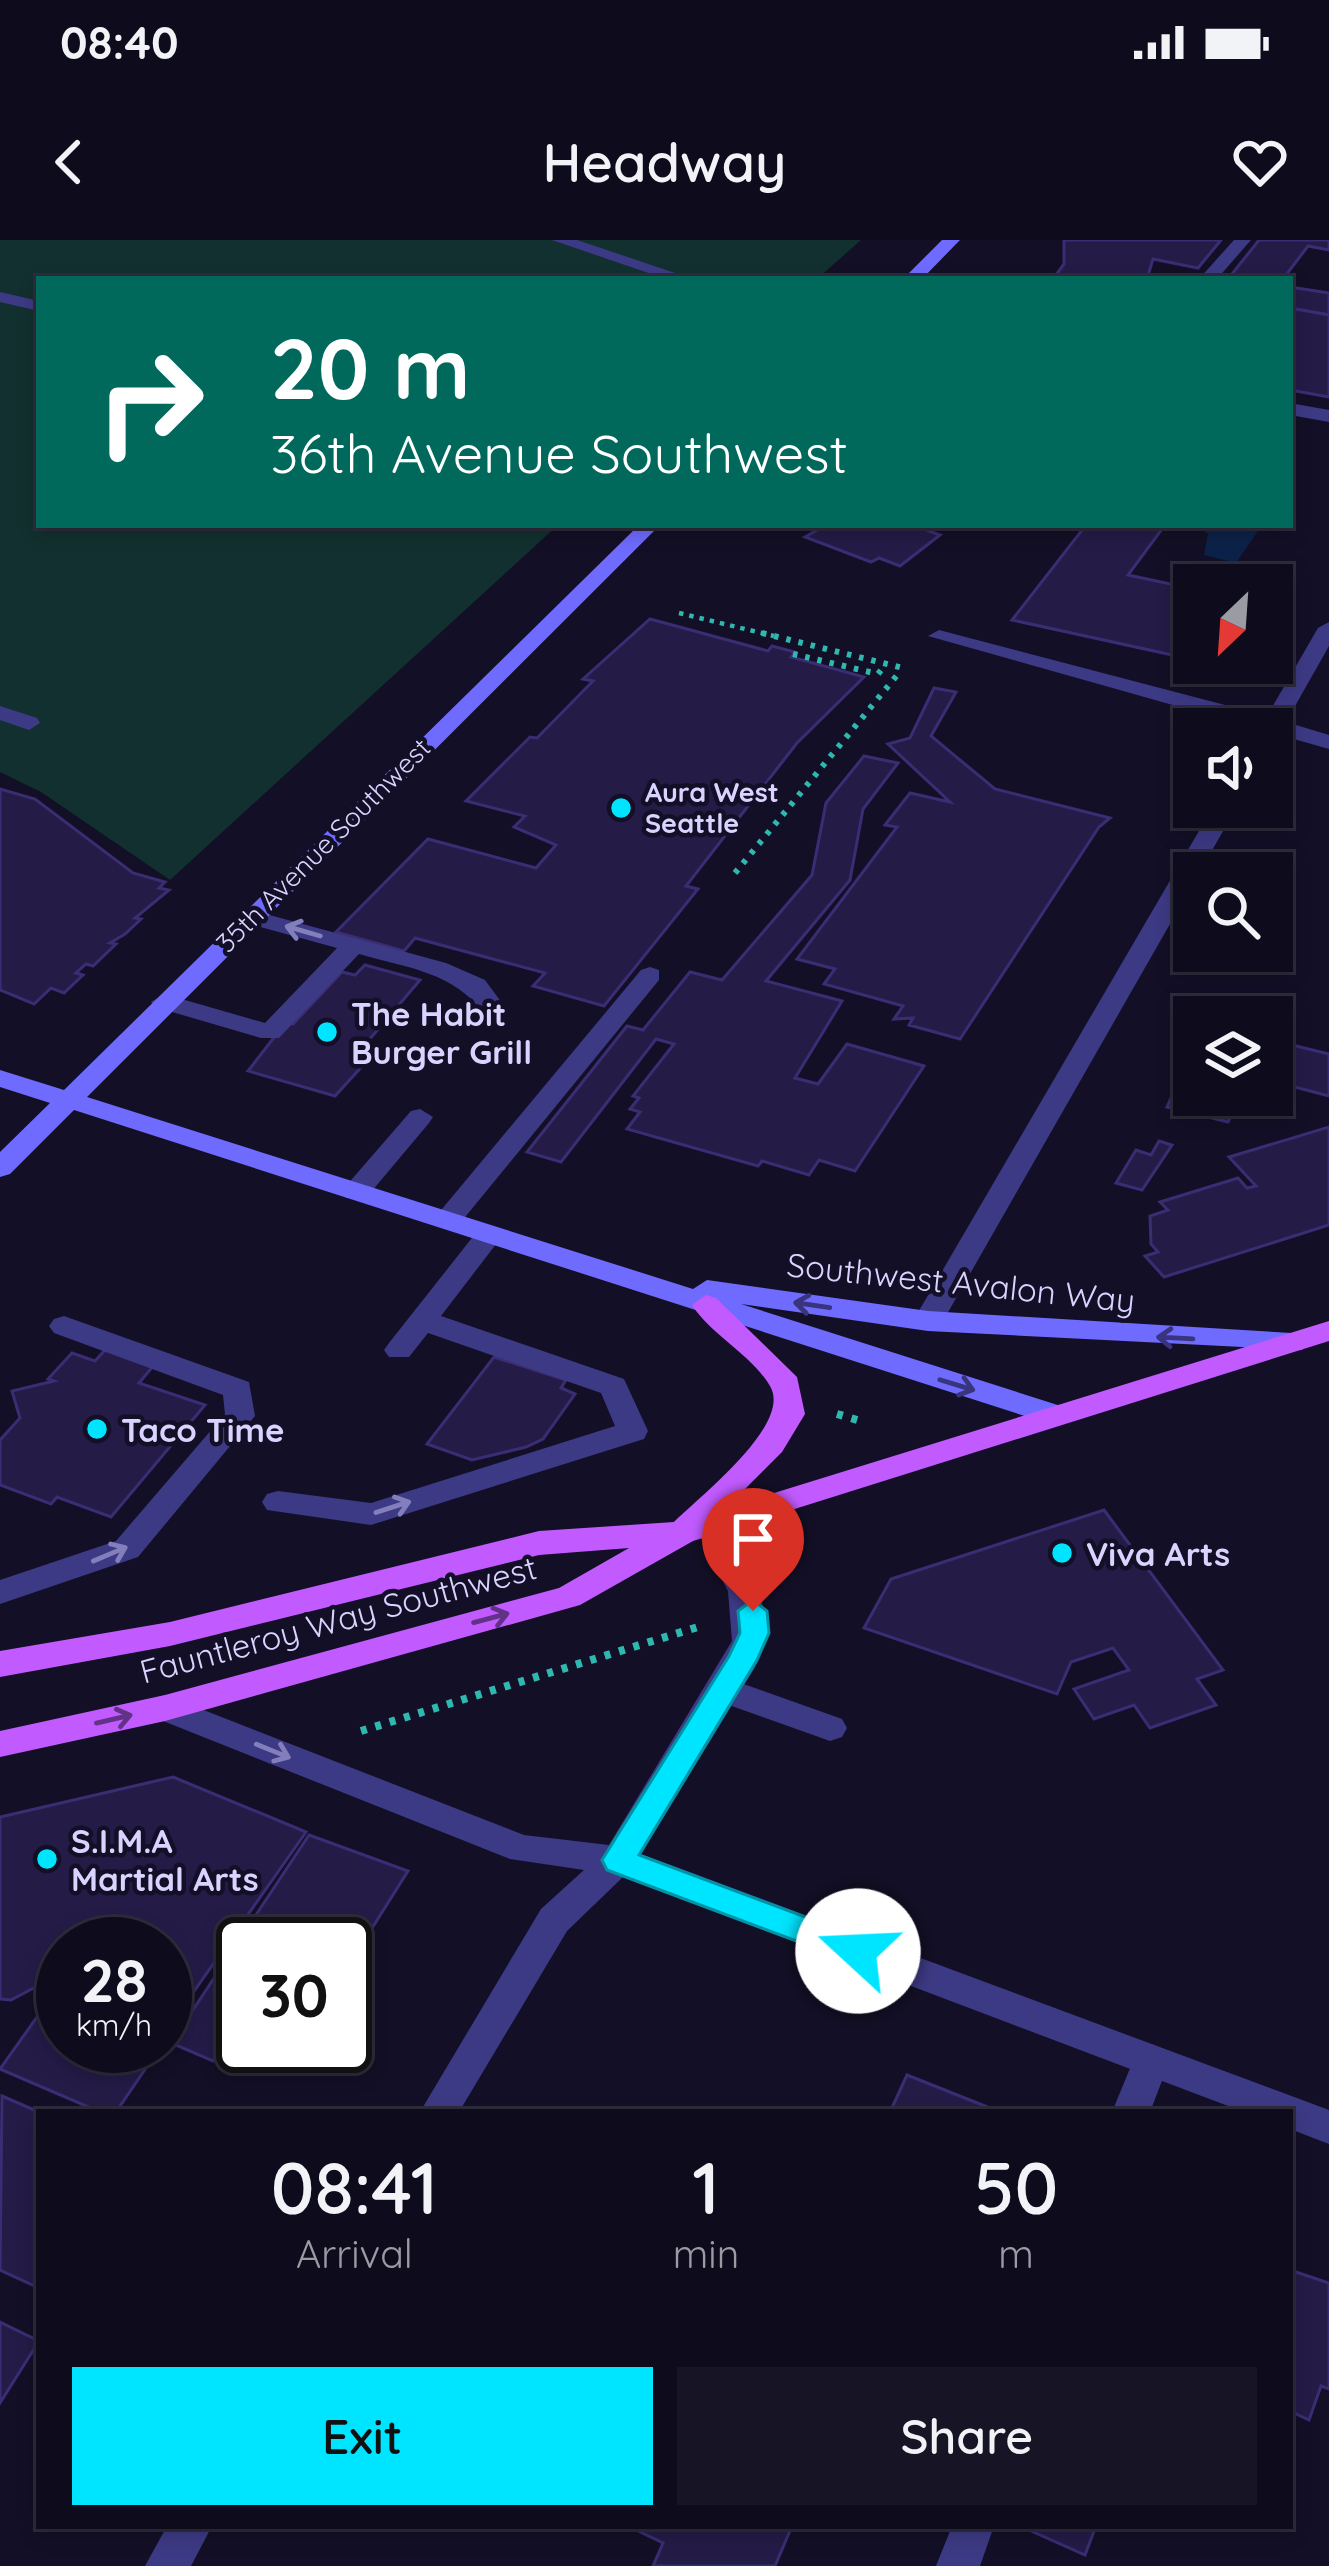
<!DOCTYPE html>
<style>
body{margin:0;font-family:Quicksand,sans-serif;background:#171425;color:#f1f3f6;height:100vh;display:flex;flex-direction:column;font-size:45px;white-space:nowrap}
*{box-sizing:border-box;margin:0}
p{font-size:39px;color:#9b9ba3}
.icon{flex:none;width:66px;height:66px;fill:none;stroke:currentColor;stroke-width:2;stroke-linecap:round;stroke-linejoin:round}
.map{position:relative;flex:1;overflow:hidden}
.side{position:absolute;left:36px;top:1869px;width:1257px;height:420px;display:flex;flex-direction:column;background:#0e0b1c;border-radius:0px;box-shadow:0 6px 18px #0003,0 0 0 3px #2e2b3b}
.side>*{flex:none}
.hud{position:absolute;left:36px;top:36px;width:1257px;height:252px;border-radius:0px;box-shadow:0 6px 18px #0003,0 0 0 3px #2e2b3b;background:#00695c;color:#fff;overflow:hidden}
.needle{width:78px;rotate:205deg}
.controls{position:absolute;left:1173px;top:324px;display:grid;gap:24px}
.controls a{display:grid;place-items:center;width:120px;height:120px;border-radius:0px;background:#0e0b1c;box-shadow:0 6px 18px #0003,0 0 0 3px #2e2b3b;font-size:60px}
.speed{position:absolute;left:36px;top:1677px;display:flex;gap:24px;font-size:60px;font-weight:700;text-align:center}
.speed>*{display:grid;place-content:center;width:156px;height:156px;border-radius:50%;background:#0e0b1c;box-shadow:0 6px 18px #0003,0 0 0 3px #2e2b3b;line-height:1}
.speed small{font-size:30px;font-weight:400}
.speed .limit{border:6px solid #111;border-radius:18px;background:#fff;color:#111}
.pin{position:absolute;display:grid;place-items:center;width:102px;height:102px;color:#fff;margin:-123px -51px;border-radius:50% 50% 50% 0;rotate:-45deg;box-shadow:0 0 12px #0007}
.pin .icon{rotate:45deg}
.me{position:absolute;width:132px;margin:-66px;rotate:290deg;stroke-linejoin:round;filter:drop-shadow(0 0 9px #0008)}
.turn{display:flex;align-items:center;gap:42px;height:252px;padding:0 36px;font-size:54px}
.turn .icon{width:156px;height:156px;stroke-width:2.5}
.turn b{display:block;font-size:84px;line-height:102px}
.eta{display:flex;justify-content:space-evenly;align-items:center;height:204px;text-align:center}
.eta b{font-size:72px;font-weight:600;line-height:84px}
.button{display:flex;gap:24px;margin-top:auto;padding:24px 36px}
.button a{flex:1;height:138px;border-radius:0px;background:#00e5ff;color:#111;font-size:48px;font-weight:600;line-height:138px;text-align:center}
.button a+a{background:#171425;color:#f1f3f6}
.status{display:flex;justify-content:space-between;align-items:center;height:84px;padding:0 60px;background:#0e0b1c;direction:ltr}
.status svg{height:33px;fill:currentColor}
header{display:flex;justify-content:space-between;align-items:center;height:156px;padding:0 36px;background:#0e0b1c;font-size:54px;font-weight:600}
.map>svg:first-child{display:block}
</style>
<div class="status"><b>08:40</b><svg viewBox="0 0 49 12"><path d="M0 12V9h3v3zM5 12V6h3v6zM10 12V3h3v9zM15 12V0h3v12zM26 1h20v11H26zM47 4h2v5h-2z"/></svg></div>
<header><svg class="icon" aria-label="back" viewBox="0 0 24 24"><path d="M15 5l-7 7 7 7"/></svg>Headway<svg class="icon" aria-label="heart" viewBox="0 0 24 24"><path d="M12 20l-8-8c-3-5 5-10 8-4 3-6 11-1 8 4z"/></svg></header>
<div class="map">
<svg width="1329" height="2326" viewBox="0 0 1329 2326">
<rect width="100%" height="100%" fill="#130f26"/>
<polygon fill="#12302f" points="0,0 861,0 817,39 39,39 39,285 558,285 170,640 41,552 0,532"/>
<polygon fill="#0c2248" points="1195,285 1257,285 1260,288 1236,323 1204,315 1208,294"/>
<g fill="#241b47" stroke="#3b2d73" stroke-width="3">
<polygon points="1064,0 1221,0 1198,28 1153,19 1147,39 1053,39 1064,24"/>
<polygon points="1259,0 1329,0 1329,10 1308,6 1283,39 1228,39"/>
<polygon points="1290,47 1329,53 1329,75 1290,68"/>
<polygon points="1290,68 1329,75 1329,157 1290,150"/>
<polygon points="826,285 934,285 926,290 940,295 900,326 879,318 871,322 805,297"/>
<polygon points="1086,285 1165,285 1128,335 1180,346 1174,354 1194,358 1194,406 1186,418 1012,380"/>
<polygon points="650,379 768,411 772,406 795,412 791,417 864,437 797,503 686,646 698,649 604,766 533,746 545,733 415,698 404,711 336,692 428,599 536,628 556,605 514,587 525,576 466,561 530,497 537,498 593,441 583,439"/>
<polygon points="934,448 956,452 931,496 995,549 1110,578 1099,587 960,799 909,785 913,778 894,779 903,766 824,744 835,729 797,719 897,587 885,585 910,553 950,562 888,504 910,498"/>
<polygon points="864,516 898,523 863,569 850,640 766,741 842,761 795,838 818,844 847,804 924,826 855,931 819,920 809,935 762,921 758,926 627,889 640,872 630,869 639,858 633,856 674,804 656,799 561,922 527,912 627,786 643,790 690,732 722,740 812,635 826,563"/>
<polygon points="0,549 35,559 133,633 165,642 159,648 169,650 135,678 141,679 125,694 110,703 116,704 93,726 86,724 76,733 83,735 64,753 51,748 34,764 0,750"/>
<polygon points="365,725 420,740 363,807 376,811 335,856 248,831 286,782 293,784 342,732 355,735"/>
<polygon points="1272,800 1329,814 1329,856 1272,841"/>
<polygon points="1172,856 1233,871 1228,882 1167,867"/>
<polygon points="1329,887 1329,985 1164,1037 1145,1016 1158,1012 1151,1004 1150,976 1168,970 1160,962 1238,938 1247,948 1256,946 1229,917"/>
<polygon points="1159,901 1172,905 1142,950 1116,943 1136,910 1151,915"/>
<polygon points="106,1109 154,1125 139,1143 205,1165 111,1277 57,1257 51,1264 0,1245 0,1200 20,1178 12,1151 54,1141 48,1139 72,1113 95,1121"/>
<polygon points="494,1117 566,1140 561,1148 575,1154 543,1199 526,1207 472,1220 427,1204"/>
<polygon points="1104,1270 1223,1430 1197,1439 1216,1465 1150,1488 1134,1465 1094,1479 1074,1449 1129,1430 1113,1408 1071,1422 1057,1454 864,1388 891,1339"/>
<polygon points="173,1537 306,1592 183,1767 165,1759 165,1704 63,1704 60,1734 11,1760 0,1759 0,1577"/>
<polygon points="309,1595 408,1631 345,1731 345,1704 243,1704 243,1785 238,1783 213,1821 171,1803"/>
<polygon points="37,1777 63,1787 63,1806 109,1806 150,1822 116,1872 100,1872 0,1829"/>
<polygon points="907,1835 1000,1872 890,1872"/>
<polygon points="2,1856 39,1872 39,2048 0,2030"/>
<polygon points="1290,2030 1329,2043 1329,2149 1321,2146 1309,2180 1290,2171"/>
<polygon points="0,2082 39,2101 0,2163"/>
<polygon points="628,2286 792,2286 775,2326 653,2326 663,2303"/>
<polygon points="1020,2286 1096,2286 1085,2315"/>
</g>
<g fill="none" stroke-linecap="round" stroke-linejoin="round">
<polyline stroke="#2fb8b0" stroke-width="4.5" stroke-dasharray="4.5 6" stroke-linecap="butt" points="679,373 774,396"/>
<g stroke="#2fb8b0" stroke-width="6" stroke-dasharray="4.5 8" stroke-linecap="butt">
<polyline points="762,393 903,428"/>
<polyline points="793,414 878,434 886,424"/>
<polyline points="735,633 898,434"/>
</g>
<g stroke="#2fb8b0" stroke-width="8" stroke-dasharray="6 9" stroke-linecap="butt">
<polyline points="837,1174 864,1182"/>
<polyline points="361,1491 698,1387"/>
</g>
<g fill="#3d3a85" fill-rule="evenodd">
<polygon points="552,0 577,0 693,39 666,39"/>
<polygon points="1234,0 1251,0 1217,39 1199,39"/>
<polygon points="0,52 39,61 39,71 0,62"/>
<polygon points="0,466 37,478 40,483 29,490 0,480"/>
<path d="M251,670L446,723L485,740L507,770L494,778L485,775C454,732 408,728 359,714L279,798H261L155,767L151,762L164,754L265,783L337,708L242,682V672Z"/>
<polygon points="650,727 659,730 659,740 457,987 437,987 433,981 437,975 641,730"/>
<polygon points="420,869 433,877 429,883 366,958 346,958 342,952 346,946 411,871"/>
<polygon points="489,986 503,995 441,1076 624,1139 648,1191 644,1199 371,1285 267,1270 262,1262 267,1254 278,1251 371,1263 615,1186 601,1153 428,1093 409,1117 389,1117 384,1110 389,1103 479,989"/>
<polygon points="64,1076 249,1142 255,1176 138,1317 0,1364 0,1340 116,1301 225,1174 223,1155 54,1093 49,1086 54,1079"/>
<polygon points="724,1437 842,1479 847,1488 842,1497 830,1501 712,1459 707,1450 712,1441"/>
<polygon points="1151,1804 1164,1809 1170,1820 1150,1872 1112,1872 1138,1809"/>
<polygon points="952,2286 994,2286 980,2326 936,2326"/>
</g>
<g fill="#3d3a85" fill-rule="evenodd">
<polygon points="1290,163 1329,170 1329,182 1290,175"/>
<polygon points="1329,382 1329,406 1286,482 1329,495 1329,509 928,396 939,390 1267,476 1318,388"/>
<polygon points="1213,567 1237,567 1199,633 1194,633 1194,642 943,1081 938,1088 918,1088 913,1081"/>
<path d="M710,1274L721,1277C748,1325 783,1374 754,1429L641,1614L1329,1870V1904L1290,1889V1872H1244L623,1637L567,1691L459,1872H420L541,1669L584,1630L510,1619L153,1477L148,1468L153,1459L165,1455L524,1595L609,1605L732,1401L728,1351L694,1285L699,1277Z"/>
<polygon points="167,2286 212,2286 191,2326 145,2326"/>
</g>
<g fill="#6f6bff" fill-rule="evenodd">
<polygon points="942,0 960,0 922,39 903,39"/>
<polygon points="639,285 660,285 87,857 693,1049 707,1040 928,1071 1292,1093 1307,1103 1302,1110 928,1091 741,1064 1067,1168 1071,1175 1067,1182 1056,1186 74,870 10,934 0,937 0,912 50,863 0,847 0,830 64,850"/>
</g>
<path fill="#c25bff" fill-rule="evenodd" d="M706,1055L716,1058L797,1137L805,1174L782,1212L726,1268L1329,1081V1101L693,1301L580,1365L165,1481L0,1517V1491L165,1455L559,1348L629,1308L539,1315L170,1406L0,1437V1411L170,1382L539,1291L674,1282C700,1256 793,1184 770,1146C751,1114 712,1096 692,1065Z"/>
</g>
<defs><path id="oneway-shaft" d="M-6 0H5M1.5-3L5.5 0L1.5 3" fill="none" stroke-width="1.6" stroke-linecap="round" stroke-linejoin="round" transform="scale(3)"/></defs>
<g stroke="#837fbc">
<use href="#oneway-shaft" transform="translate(303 691) rotate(-164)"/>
<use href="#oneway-shaft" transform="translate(393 1267) rotate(-18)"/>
<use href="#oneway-shaft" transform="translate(110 1314) rotate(-23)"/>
<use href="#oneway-shaft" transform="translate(273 1511) rotate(22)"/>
</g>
<g stroke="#38347d">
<use href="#oneway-shaft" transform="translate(812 1065) rotate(-172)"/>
<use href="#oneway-shaft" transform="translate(1175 1098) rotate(-177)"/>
<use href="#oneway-shaft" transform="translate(957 1145) rotate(17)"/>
</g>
<g stroke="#623188">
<use href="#oneway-shaft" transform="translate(491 1378) rotate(-15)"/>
<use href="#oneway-shaft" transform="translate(114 1479) rotate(-13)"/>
</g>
<polygon fill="#00e5ff" stroke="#0095a6" stroke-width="3" points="753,1360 767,1371 769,1393 757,1420 639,1615 870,1701 874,1711 870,1720 858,1724 607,1630 602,1620 729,1416 740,1393 738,1371"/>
<g fill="#00e5ff" stroke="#130f26" stroke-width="4.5">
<circle cx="621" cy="568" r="12"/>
<circle cx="327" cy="792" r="12"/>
<circle cx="97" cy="1189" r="12"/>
<circle cx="1062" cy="1313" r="12"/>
<circle cx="47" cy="1619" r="12"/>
</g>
<g text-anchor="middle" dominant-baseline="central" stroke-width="9" stroke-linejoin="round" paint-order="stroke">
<g font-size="27" font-weight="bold" fill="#d9d4ff" stroke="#130f26" text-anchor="start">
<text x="645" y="552">Aura West<tspan x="645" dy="31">Seattle</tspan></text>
</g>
<g font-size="27" fill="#d9d4ff" stroke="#130f26">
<text transform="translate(323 605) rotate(-45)">35th Avenue Southwest</text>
</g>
<g font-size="33" font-weight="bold" fill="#d9d4ff" stroke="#130f26" text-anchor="start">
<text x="351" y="773">The Habit<tspan x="351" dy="38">Burger Grill</tspan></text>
<text x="121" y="1189">Taco Time</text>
<text x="1086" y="1313">Viva Arts</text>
<text x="71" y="1600">S.I.M.A<tspan x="71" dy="38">Martial Arts</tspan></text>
</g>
<g font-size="33" fill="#d9d4ff" stroke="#130f26">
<text transform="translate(961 1042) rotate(6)">Southwest Avalon Way</text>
<text transform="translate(338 1379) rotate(-15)">Fauntleroy Way Southwest</text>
</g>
</g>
</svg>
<div class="controls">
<a><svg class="needle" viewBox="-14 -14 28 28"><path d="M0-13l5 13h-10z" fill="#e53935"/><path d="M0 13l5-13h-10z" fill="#9b9ba3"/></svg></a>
<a><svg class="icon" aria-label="sound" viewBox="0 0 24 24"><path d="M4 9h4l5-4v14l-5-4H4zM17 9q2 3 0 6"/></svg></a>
<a><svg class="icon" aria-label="search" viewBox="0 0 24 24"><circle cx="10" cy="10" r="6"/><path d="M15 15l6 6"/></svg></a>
<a><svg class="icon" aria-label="layers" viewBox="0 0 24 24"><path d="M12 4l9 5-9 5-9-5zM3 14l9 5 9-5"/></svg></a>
</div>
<div class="speed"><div>28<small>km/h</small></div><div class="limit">30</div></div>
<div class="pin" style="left:753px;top:1371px;background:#d93025"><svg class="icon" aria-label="arrive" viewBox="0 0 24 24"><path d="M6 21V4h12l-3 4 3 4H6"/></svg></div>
<svg class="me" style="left:858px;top:1711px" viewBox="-20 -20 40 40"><circle r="19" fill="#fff"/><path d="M0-13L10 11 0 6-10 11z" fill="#00e5ff"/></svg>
<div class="hud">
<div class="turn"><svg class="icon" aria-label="right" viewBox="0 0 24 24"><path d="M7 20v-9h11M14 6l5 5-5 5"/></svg><div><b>20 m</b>36th Avenue Southwest</div></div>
</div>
<section class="side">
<div class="eta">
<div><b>08:41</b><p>Arrival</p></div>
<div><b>1</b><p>min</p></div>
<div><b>50</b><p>m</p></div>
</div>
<div class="button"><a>Exit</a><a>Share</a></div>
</section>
</div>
